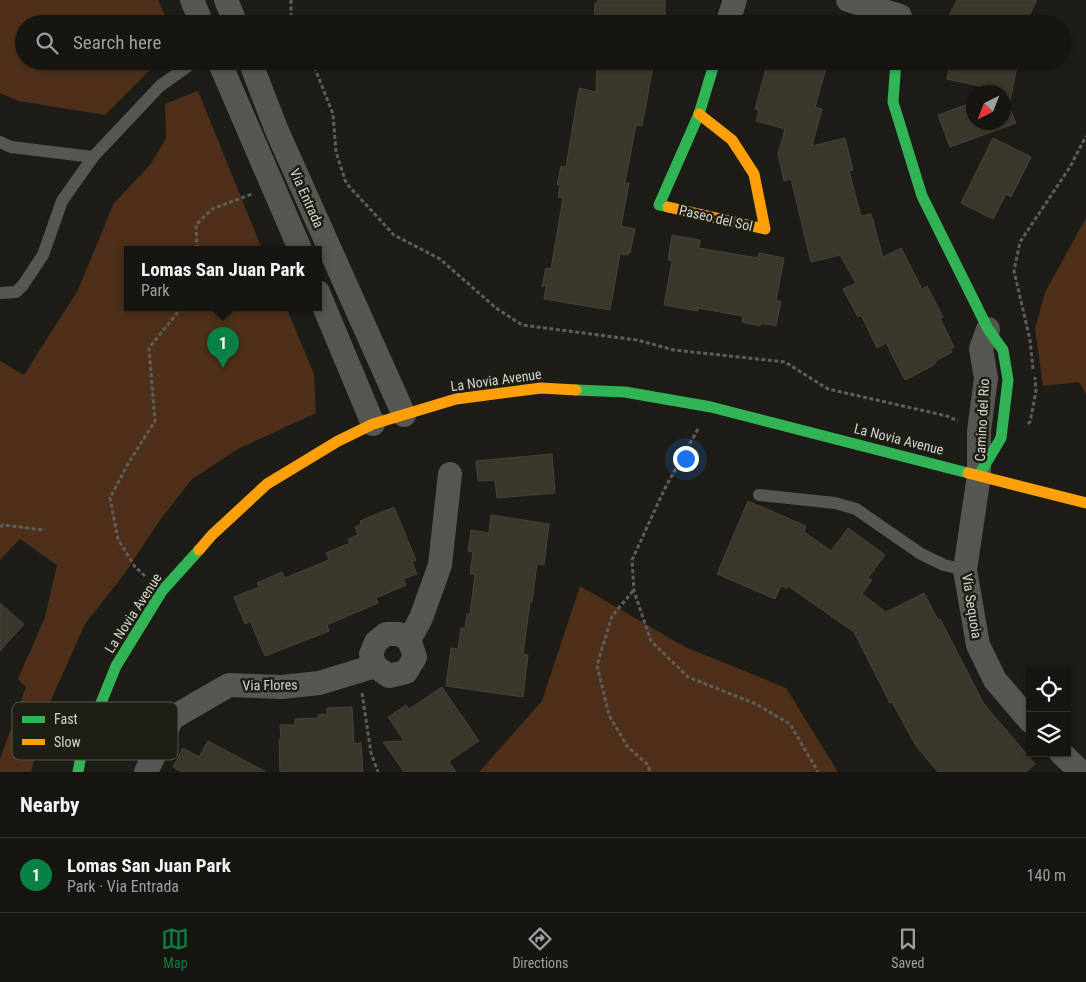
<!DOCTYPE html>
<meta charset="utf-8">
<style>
:root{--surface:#161511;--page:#1f1e1a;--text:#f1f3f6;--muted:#9e9f9f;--line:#353431;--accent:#0b8043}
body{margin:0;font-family:"Roboto Condensed",sans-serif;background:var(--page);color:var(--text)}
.controls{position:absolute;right:15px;bottom:15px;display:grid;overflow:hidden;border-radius:0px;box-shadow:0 1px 4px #0004}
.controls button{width:45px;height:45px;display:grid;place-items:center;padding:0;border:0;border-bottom:1px solid var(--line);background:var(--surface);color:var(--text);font:25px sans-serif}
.compass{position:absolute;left:966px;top:85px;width:45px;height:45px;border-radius:50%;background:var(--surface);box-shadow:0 1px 4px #0004;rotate:222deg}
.you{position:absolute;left:685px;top:458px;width:18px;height:18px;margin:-12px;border:4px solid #fff;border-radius:50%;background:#1a73e8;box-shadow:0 0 0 8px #1a73e833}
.badge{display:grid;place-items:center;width:32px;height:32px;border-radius:50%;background:var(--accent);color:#fff;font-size:16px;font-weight:700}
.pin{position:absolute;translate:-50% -41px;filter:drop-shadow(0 1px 2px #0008)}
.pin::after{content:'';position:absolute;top:26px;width:18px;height:15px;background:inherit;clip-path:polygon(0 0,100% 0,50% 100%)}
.popup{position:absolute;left:124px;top:246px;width:198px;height:65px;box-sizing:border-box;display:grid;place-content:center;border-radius:0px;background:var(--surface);filter:drop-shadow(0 1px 4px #0005);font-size:16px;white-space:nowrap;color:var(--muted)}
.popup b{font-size:19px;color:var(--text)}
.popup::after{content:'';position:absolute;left:50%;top:100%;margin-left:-10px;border:10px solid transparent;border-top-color:var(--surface)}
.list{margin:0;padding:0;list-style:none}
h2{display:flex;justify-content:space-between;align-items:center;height:65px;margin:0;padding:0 20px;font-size:21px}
h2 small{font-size:16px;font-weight:400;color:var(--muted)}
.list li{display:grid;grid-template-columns:32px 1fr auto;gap:15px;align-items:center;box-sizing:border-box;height:75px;padding:0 20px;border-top:1px solid var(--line)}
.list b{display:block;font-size:19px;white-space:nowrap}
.list p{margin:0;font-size:16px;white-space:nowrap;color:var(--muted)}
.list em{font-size:16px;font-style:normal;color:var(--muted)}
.icon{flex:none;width:28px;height:28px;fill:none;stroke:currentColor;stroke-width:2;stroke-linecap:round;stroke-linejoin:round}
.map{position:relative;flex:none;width:1086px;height:772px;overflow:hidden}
.search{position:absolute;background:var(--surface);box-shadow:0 1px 4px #0004;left:15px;right:15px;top:15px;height:55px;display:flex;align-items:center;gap:12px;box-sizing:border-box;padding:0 18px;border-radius:28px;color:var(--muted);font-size:19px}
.sheet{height:140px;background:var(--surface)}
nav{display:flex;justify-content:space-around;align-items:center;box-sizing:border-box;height:70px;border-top:1px solid var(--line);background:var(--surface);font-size:14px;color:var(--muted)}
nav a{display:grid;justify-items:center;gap:2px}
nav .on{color:var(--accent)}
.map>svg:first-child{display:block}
.green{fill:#4e301a}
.building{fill:#3b372b;stroke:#45433f}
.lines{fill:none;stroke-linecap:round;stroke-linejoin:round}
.path{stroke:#5e5d5a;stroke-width:3;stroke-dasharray:4 2.5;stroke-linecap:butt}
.lane{stroke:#565652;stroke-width:12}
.street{stroke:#565652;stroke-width:24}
.fast{stroke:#30b455;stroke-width:11}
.slow{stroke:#ff9f0a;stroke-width:11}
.labels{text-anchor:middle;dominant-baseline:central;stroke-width:5;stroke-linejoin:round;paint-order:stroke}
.street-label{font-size:14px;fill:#d5d5cf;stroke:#1f1e15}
.key{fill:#1f1e15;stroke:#56554d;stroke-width:1}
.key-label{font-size:14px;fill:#d5d5cf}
</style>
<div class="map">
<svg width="1086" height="772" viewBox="0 0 1086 772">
<rect width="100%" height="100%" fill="#1d1c17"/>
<path class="green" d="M 0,0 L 158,0 L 169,24 L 24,24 L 24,61 L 159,61 L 105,115 L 19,101 L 0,93 Z
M 198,91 L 262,249 L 128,249 L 128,307 L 286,307 L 314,374 L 316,413 L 238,449 L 192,479 L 160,520 L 125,573 L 85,624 L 52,698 L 31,772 L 0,772 L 0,759 L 26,687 L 18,679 L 45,617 L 57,565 L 20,539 L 0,560 L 0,361 L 24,375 L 78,290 L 114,203 L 150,165 L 166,139 L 165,104 Z
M 1086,218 L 1086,394 L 1079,382 L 1043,386 L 1035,329 L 1045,292 Z
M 580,586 L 685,647 L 786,688 L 838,772 L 479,772 L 542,701 Z"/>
<path class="building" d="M 598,0 L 665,0 L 665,18 L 658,18 L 658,24 L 598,24 L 594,22 L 595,3 L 597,3 Z
M 957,0 L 1037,0 L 1025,24 L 961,24 L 948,18 Z
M 597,61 L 654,61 L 642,126 L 636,125 L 625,183 L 629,183 L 621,226 L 635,229 L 630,253 L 628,253 L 628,255 L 620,254 L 610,310 L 544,299 L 546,286 L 542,286 L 546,268 L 551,269 L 563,198 L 558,197 L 560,185 L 557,185 L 561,166 L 566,167 L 579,88 L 596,92 Z
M 768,61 L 828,61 L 815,107 L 822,109 L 812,146 L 845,138 L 853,170 L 849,171 L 861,216 L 871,214 L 883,257 L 901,248 L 922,289 L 927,286 L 943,317 L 940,318 L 954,347 L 950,349 L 952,352 L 937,360 L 934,365 L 905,380 L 886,343 L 877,348 L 861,315 L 858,317 L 843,289 L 856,283 L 840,255 L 811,262 L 791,179 L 784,181 L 778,154 L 785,129 L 756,121 L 759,111 L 755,109 Z
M 950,61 L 996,61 L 1017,66 L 1009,106 L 1016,123 L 950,147 L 938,115 L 974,102 L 974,122 L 1004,122 L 1004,92 L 999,92 L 1003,91 L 947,79 Z
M 993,138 L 1031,157 L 1011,197 L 1006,194 L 993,219 L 961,203 Z
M 672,235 L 700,240 L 699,248 L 758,258 L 759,253 L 784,258 L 776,301 L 781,301 L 776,326 L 761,323 L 760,326 L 742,322 L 743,316 L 698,308 L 698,311 L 664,305 L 672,261 L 668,260 Z
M 552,454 L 555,493 L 497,498 L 495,480 L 478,481 L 476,461 Z
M 748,501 L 806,526 L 804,532 L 831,551 L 848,528 L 885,555 L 868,578 L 872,580 L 862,594 L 886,612 L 924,593 L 938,620 L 940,619 L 984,704 L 1035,764 L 1026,772 L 938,772 L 916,746 L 892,702 L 890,703 L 854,632 L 788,586 L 787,589 L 781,586 L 775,599 L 717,574 Z
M 394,507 L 416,560 L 412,562 L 417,574 L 403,579 L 406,585 L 376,598 L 378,603 L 327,625 L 329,631 L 265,656 L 250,621 L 245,624 L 234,597 L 259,587 L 257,583 L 282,572 L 285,578 L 329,560 L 326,553 L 350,543 L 348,539 L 358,535 L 355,527 L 361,524 L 360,521 Z
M 491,515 L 549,524 L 544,565 L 537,564 L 532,602 L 530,602 L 523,654 L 528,655 L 523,697 L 446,686 L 451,648 L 458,649 L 461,628 L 465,628 L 467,614 L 470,614 L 475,574 L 470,574 L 473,552 L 468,551 L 471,530 L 489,533 Z
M 0,603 L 24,624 L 0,651 Z
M 442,687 L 479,741 L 449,761 L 456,772 L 404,772 L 383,742 L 404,741 L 388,717 L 406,705 L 409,709 Z
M 352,707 L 354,744 L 361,743 L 363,772 L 280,772 L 279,739 L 281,739 L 280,725 L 295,725 L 295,719 L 318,718 L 318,715 L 327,714 L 327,708 Z
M 208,741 L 266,772 L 182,772 L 173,767 L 183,748 L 199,757 Z"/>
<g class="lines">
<path class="path" d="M 291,0 L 291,24
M 312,61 L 333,114 L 336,152 L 346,183 L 394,235 L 440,259 L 496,308 L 522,325 L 637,340 L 674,350 L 785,362 L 828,389 L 947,416 L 958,421
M 197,249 L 196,225 L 212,209 L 252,194
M 1033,369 L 1030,340 L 1014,271 L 1020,242 L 1070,167 L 1086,136
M 1028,424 L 1030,422 L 1036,391 L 1035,377
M 698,429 L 665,488 L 632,560 L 634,591 L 651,641 L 688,677 L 756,704 L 790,724 L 818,772
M 0,527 L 3,525 L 45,530
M 145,576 L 135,567 L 118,539 L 110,498 L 129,462 L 155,421 L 149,348 L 182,307
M 633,591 L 612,616 L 597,665 L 609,715 L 627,746 L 648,765 L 650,772
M 362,693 L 371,753 L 378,772"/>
<path class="lane" d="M 0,142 L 11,147 L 93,157
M 0,293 L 16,292 L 23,285 L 43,255 L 62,201 L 93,157 L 160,86 L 188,66 L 198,61
M 759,495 L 835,503 L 856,509 L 921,554 L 944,565 L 965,570"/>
<path class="street" d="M 192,0 L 202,24
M 226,0 L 236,24
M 848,0 L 900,16
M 727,24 L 735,0
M 219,61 L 300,249
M 250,61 L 277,131 L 404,415
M 318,292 L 373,424
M 988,329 L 981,349 L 986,378 L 979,431 L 979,475 L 965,570 L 978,645 L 995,680 L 1030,721
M 409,640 L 399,634 L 386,634 L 376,642 L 371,654 L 375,666 L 389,676 L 406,672 L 415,657 L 409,640 L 421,618 L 440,565 L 450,474
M 1061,753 L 1081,772
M 146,772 L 172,718 L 229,685 L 282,687 L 319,683 L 375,666"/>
<path class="fast" d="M 896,61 L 893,102 L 922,196 L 988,329 L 1003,350 L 1008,380 L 1001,438 L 979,475
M 668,207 L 659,205 L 699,114 L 715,61
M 576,390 L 625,392 L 711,407 L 968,473
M 78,772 L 82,750 L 116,666 L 162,591 L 199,550"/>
<path class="slow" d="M 668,207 L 765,229 L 754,174 L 732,140 L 699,114
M 968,473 L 1086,503
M 199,550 L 212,535 L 267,484 L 338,441 L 373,424 L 456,399 L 541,388 L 576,390"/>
</g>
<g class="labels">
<g class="street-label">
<text transform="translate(307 198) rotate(66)">Via Entrada</text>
<text transform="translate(716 218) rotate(13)">Paseo del Sol</text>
<text transform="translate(496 380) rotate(-8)">La Novia Avenue</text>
<text transform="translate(982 420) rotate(-87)">Camino del Rio</text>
<text transform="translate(899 439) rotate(14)">La Novia Avenue</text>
<text transform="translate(972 606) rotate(81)">Via Sequoia</text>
<text transform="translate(133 613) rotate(-57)">La Novia Avenue</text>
<text transform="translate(270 685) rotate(-1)">Via Flores</text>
</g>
</g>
<rect x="12" y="702" width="166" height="58" rx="8" class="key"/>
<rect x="22" y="716" width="23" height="7" fill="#30b455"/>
<rect x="22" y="739" width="23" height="6" fill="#ff9f0a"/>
<g class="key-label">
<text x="54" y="724">Fast</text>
<text x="54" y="747">Slow</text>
</g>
</svg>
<div class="controls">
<button><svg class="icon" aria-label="locate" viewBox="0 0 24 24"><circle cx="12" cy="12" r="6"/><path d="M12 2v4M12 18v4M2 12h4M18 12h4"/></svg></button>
<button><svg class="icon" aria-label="layers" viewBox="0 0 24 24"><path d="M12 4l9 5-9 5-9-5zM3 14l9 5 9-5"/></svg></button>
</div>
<svg class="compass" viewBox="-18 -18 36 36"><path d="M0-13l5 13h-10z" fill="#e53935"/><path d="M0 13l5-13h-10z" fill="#9e9f9f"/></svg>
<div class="you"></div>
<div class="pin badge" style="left:223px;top:368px">1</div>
<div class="popup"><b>Lomas San Juan Park</b>Park</div>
<div class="search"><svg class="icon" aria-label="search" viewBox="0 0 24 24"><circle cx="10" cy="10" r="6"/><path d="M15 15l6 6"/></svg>Search here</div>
</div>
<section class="sheet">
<h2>Nearby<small></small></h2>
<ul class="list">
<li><span class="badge">1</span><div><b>Lomas San Juan Park</b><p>Park · Via Entrada</p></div><em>140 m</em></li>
</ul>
</section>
<nav>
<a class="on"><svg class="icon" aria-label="map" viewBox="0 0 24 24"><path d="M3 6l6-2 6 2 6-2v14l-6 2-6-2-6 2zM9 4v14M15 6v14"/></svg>Map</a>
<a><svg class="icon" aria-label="directions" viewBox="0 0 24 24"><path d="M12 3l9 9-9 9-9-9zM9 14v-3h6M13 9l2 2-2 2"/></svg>Directions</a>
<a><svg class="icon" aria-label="saved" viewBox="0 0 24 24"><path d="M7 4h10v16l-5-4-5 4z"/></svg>Saved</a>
</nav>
